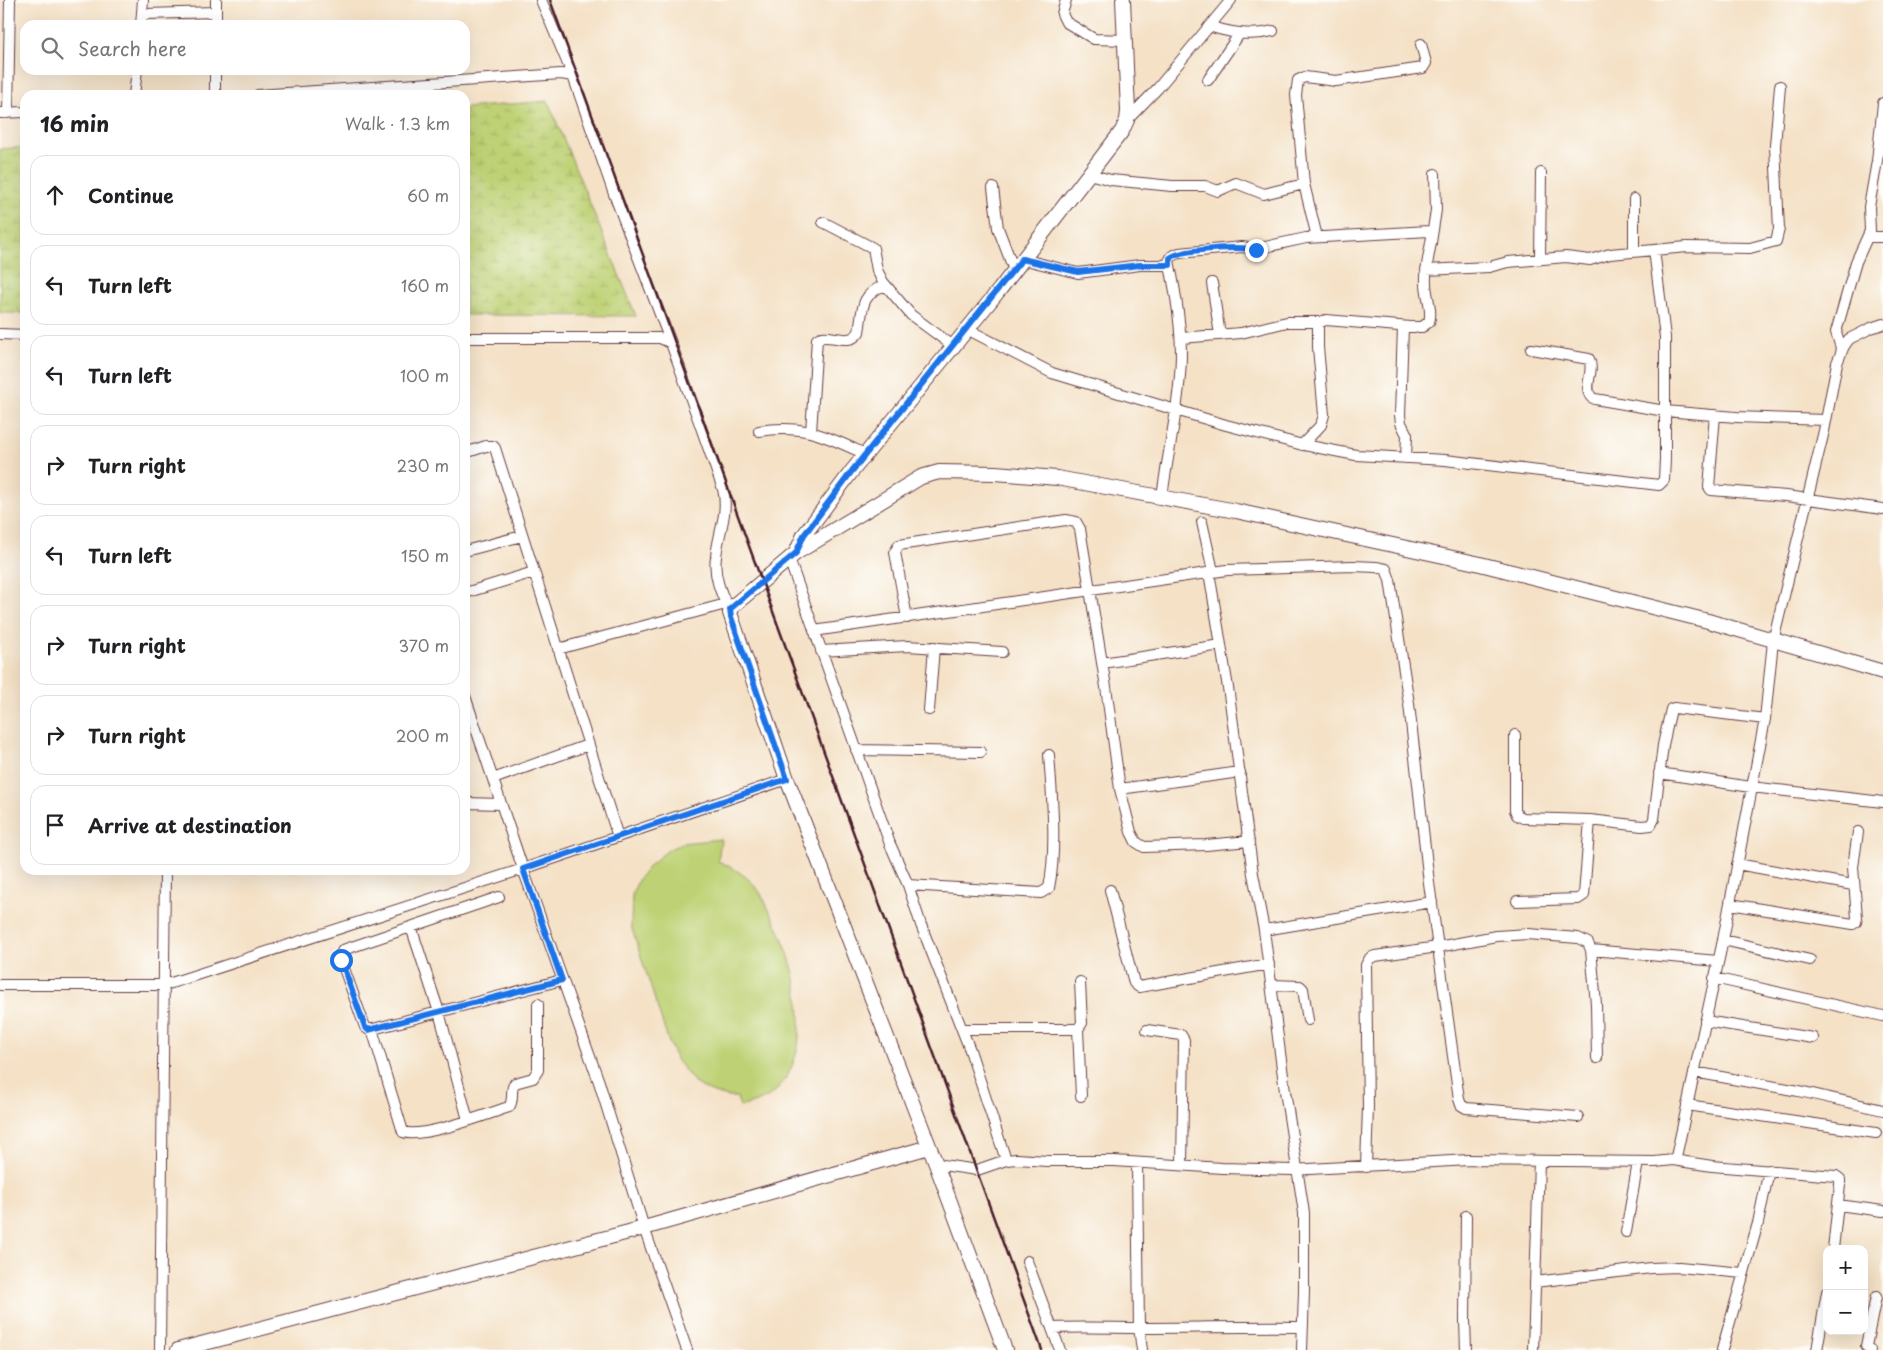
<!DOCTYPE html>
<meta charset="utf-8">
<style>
:root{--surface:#fff;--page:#f6f6f6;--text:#202124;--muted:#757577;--line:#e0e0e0}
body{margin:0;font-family:"Playpen Sans",sans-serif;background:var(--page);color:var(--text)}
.controls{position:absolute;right:15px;bottom:15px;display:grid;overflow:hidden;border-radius:10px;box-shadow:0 5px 20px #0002}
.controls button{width:45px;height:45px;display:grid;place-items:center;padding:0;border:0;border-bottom:1px solid var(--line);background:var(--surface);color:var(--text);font:25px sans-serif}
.stop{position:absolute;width:15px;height:15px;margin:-11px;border:4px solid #1a73e8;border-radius:50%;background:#fff}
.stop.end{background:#1a73e8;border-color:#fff;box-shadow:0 1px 5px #0008}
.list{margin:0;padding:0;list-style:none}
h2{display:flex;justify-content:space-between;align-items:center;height:65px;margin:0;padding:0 20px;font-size:21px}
h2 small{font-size:16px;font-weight:400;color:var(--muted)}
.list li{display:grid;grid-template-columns:32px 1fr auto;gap:15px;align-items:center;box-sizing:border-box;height:80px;margin:0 10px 10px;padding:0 10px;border:1px solid var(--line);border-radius:15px}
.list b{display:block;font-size:19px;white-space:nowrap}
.list em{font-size:16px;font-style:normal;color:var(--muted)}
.icon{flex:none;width:28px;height:28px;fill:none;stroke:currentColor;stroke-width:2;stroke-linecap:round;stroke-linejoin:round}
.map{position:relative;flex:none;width:1883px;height:1350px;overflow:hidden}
.search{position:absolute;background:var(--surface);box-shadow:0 5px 20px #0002;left:20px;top:20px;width:450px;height:55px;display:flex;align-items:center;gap:12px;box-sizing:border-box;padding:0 18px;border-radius:15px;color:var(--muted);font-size:19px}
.panel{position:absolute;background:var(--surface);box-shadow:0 5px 20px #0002;left:20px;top:90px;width:450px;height:785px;border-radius:15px}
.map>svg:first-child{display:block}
.wetland{fill:url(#wetland-marsh);stroke:#847850}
.garden{fill:#bed275;stroke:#847850}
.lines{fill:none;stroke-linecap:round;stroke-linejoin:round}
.street-casing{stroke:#643c42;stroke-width:12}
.secondary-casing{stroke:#643c42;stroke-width:16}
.street{stroke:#fff;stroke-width:10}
.secondary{stroke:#fff;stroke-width:14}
.rail{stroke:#4a1f2b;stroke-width:2.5}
.route{stroke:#1a73e8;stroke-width:6}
</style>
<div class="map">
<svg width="1883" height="1350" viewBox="0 0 1883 1350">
<defs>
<pattern id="wetland-marsh" width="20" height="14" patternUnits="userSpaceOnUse" patternTransform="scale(1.25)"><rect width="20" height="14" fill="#bed275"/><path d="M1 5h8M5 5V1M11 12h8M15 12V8" fill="none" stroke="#a5b465"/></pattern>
</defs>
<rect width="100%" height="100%" fill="#fdfcf7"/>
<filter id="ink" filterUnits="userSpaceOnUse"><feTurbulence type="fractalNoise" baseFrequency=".02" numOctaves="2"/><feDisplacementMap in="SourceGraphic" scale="10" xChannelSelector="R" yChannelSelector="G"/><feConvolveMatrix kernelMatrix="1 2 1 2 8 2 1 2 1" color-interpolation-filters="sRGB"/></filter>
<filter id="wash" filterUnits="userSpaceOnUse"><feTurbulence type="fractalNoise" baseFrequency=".0096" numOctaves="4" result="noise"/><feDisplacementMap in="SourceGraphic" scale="20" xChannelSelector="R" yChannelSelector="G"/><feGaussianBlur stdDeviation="1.12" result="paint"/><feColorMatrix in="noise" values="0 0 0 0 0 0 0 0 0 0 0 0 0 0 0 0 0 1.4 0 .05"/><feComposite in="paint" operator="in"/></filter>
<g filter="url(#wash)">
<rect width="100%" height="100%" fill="#f4e1c6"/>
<path class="wetland" d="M 548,101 L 636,316 L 465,315 L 465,108 Z
M 25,147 L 25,313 L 0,313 L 0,149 Z"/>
<path class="garden" d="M 721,839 L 718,861 C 733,868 745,874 756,887 C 763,895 767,907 772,916 C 797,963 819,1050 774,1092 C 764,1101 752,1103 740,1107 L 737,1097 L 728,1097 L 711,1092 L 696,1084 L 677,1061 L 668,1040 L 631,926 L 632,895 L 639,878 L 651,864 L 668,850 L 682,843 Z"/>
</g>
<g filter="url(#ink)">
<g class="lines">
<defs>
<path id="street" d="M 541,0 L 573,76 L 614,194 L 671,343 L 723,489 C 729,513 718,533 716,557 C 713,577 722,595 730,613
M 1066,0 L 1062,14 L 1066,22 L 1094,39 L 1125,40
M 142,13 L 146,14 L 216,12
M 141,25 L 143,0
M 216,25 L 216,0
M 1209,26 C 1230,33 1251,37 1273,31
M 1208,80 L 1240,33
M 134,95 L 137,70
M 215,95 L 215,70
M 258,95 L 561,74 L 573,76
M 0,113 L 25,112
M 8,113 L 10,0
M 1127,120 L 1158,88 L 1231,0
M 1089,174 L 1111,180 L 1172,186 L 1205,186 L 1218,191 L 1236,183 L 1264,194 L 1304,184
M 993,188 L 998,228 L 1014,270
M 1634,199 L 1634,252
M 823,222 L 873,248 L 877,270 L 883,282 L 911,315 L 953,346
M 1432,236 L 1436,210 L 1435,174
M 1317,237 L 1304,184 L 1296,95 L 1298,80 L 1305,77 L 1336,81 L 1423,68 L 1426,63 L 1421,44
M 1869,237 L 1883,237
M 1022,259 L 1078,273 L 1140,265 L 1170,265
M 1540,259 L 1541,173
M 1426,270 L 1489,267 L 1508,262 L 1566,257 L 1590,260 L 1610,254 L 1687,247 L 1750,248 L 1776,241 L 1779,229 L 1775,146 L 1780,86
M 1212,283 L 1220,335
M 1403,327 L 1400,415 L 1401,423 L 1407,435 L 1406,458
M 967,329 L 1052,373 L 1226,425 L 1299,444 L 1356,455 L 1445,460 L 1659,485 L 1664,480 L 1665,459 L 1665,337 L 1654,250
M 0,334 L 25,335
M 465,338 L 660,338 L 671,343
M 1181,338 L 1241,333 L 1287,322 L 1320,322
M 1531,349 L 1589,359 C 1595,371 1583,386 1591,397 L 1595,399 L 1665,411 L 1736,417 L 1826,420
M 1842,351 L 1836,332 L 1856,262 L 1870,231 L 1869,207 L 1877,161 L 1883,103
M 1715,415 L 1709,487 L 1711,490 L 1786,496 L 1883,509
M 759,431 C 804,424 826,436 865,454
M 811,432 L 817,339 C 828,331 849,348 859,332 C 863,308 860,295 885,285
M 465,453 L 486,446 L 493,446 L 495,448 L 618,837
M 1162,497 C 1168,451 1180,402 1181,356 C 1181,324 1176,293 1169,261 L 1172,256 L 1179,253 L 1242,247 L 1256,249 L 1306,238 L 1429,231 L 1432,236 C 1430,252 1425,267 1426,283 C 1426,296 1433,310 1429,322 L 1422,327 L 1411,327 L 1326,320 L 1320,322 L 1318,324 L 1318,347 L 1324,415 L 1321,425 L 1302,445
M 1202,522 L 1213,571
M 465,551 L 522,536
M 789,559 L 890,844 L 908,885 L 921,925 L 970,1050 L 1006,1160
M 1209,572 L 1229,694 L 1253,874 L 1264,930 L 1285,1091 L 1304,1213 L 1304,1292 L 1302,1350
M 465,593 L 534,572
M 907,618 L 895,552 L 899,545 L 1066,520 L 1076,522 L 1080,529 L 1106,687 L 1120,789 L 1131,832 L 1136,842 L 1144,847 L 1206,845 L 1249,841
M 814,631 L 1227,570 L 1353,566 L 1376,567 L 1386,569 L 1390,580 L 1409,704 L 1429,883 L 1459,1099 L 1461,1105 L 1466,1108 L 1578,1117
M 558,649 L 726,604
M 821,651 L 907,646 L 1002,652
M 1102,663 L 1221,645
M 465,696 L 523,869 L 787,779
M 929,710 L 934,647
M 1515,735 L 1515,810 L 1517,815 L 1523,818 L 1590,820 L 1642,826 L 1651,825 L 1654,819 L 1663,745 L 1671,709 L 1674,708 L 1765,719
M 856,750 L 981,752
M 1659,773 L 1751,787 L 1883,802
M 493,779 L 588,745
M 1120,789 L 1240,772
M 465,803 L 501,804
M 1737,864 L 1853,885
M 908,885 L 1041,893 L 1049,888 C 1057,849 1052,795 1049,755
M 1110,890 L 1134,983 L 1139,987 L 1269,964
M 499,897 L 343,950 L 341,954 L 341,960 L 365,1027 L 369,1030 L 562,980
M 1517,901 L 1578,899 L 1584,895 L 1590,820
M 1730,904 L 1853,924 L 1856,922 L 1857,918 L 1853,867 L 1858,832
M 411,927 L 439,1012 L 468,1120
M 1264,930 L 1432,902
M 1723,940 L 1810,960
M 1591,950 L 1718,961
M 1714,978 L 1883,1016
M 0,985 L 165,985 L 523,869 L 599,1082 L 644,1228 L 687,1350
M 1272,985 L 1300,986 L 1303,989 L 1308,1020
M 1705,1021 L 1813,1038
M 372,1029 L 403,1132 C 423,1139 487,1114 509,1107 C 515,1099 509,1090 515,1083 L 533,1078 L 538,1070 L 538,1004
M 962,1029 L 1078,1029 L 1082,1023 L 1080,982
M 1078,1029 L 1081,1096
M 1147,1030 L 1181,1035 L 1184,1040 L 1182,1165
M 1694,1072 L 1804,1092 L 1883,1110
M 1687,1105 L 1876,1133
M 1673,1160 L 1712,1166 L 1836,1176 L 1840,1179 L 1840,1185 L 1833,1249
M 1137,1163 L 1139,1328 L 1142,1350
M 936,1164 L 977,1170 L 1006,1160 L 1017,1159 L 1047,1161 L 1114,1161 L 1222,1168 L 1292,1170 L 1469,1160 L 1655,1162 L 1673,1160 L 1676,1157 L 1723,940 L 1765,719 L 1773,641 L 1824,431 L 1837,363 L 1844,346 L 1849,339 L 1871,328 L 1883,324
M 1366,1167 L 1368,1107 L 1366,965 L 1370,958 L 1375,956 L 1438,947 L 1496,936 L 1528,934 L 1578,938 L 1588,943 L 1591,950 L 1596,1004 L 1597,1058
M 1838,1205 L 1883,1211
M 1466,1216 L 1465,1321 L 1466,1350
M 1626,1232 L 1638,1162
M 1027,1261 L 1060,1350
M 1535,1282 L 1651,1268 L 1679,1267 L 1743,1273
M 1053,1328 C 1084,1327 1114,1328 1145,1328 C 1198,1328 1250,1326 1303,1327
M 160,1350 L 165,870
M 1533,1350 L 1539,1161
M 1722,1350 L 1758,1223 L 1769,1170
M 1817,1350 L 1827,1292
M 1870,1350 L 1866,1346 L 1876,1297"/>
<path id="secondary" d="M 796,553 L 804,535 L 852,471 L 1000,289 L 1122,131 L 1127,120 L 1128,111 L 1123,0
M 178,1350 L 644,1228 L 929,1147
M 1005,1350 L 936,1164 L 787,779 L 730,613 L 733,606 L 796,553 L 921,477 L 939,472 L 995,473 L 1057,478 L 1236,511 L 1476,563 L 1708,621 L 1883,672"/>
</defs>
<use href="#street" class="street-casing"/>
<use href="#secondary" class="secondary-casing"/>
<use href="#street" class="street"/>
<use href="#secondary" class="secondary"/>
<path class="rail" d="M 550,0 L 1042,1350"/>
</g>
</g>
<g class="lines" filter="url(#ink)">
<path class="route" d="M 341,960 L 365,1027 L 368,1030 L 562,980 L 523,869 L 787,779 L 731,617 L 730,609 L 796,553 L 804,535 L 852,471 L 1022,259 L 1078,272 L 1140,265 L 1170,265 L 1170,258 C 1180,249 1242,246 1256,250"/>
</g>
</svg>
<div class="controls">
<button>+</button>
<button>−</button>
</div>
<div class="stop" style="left:341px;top:960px"></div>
<div class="stop end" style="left:1256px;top:250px"></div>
<div class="search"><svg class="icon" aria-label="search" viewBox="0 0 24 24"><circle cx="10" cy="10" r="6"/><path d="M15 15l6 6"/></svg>Search here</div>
<section class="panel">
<h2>16 min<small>Walk · 1.3 km</small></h2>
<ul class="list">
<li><svg class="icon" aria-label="ahead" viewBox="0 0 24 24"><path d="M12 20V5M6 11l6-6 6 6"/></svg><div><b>Continue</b></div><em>60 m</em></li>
<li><svg class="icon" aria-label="left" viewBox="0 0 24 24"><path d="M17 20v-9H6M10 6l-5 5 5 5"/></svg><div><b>Turn left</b></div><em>160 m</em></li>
<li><svg class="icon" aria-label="left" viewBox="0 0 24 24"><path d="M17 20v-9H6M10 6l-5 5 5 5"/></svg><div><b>Turn left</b></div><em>100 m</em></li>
<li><svg class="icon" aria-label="right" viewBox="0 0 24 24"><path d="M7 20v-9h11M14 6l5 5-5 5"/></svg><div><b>Turn right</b></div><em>230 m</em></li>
<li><svg class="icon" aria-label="left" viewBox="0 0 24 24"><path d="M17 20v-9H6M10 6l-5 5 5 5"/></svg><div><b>Turn left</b></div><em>150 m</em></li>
<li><svg class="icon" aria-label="right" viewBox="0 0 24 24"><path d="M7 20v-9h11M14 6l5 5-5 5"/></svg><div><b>Turn right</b></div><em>370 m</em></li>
<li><svg class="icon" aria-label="right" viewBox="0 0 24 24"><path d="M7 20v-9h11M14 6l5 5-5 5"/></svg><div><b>Turn right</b></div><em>200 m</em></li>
<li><svg class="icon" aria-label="arrive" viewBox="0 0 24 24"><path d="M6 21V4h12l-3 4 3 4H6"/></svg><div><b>Arrive at destination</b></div></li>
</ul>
</section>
</div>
